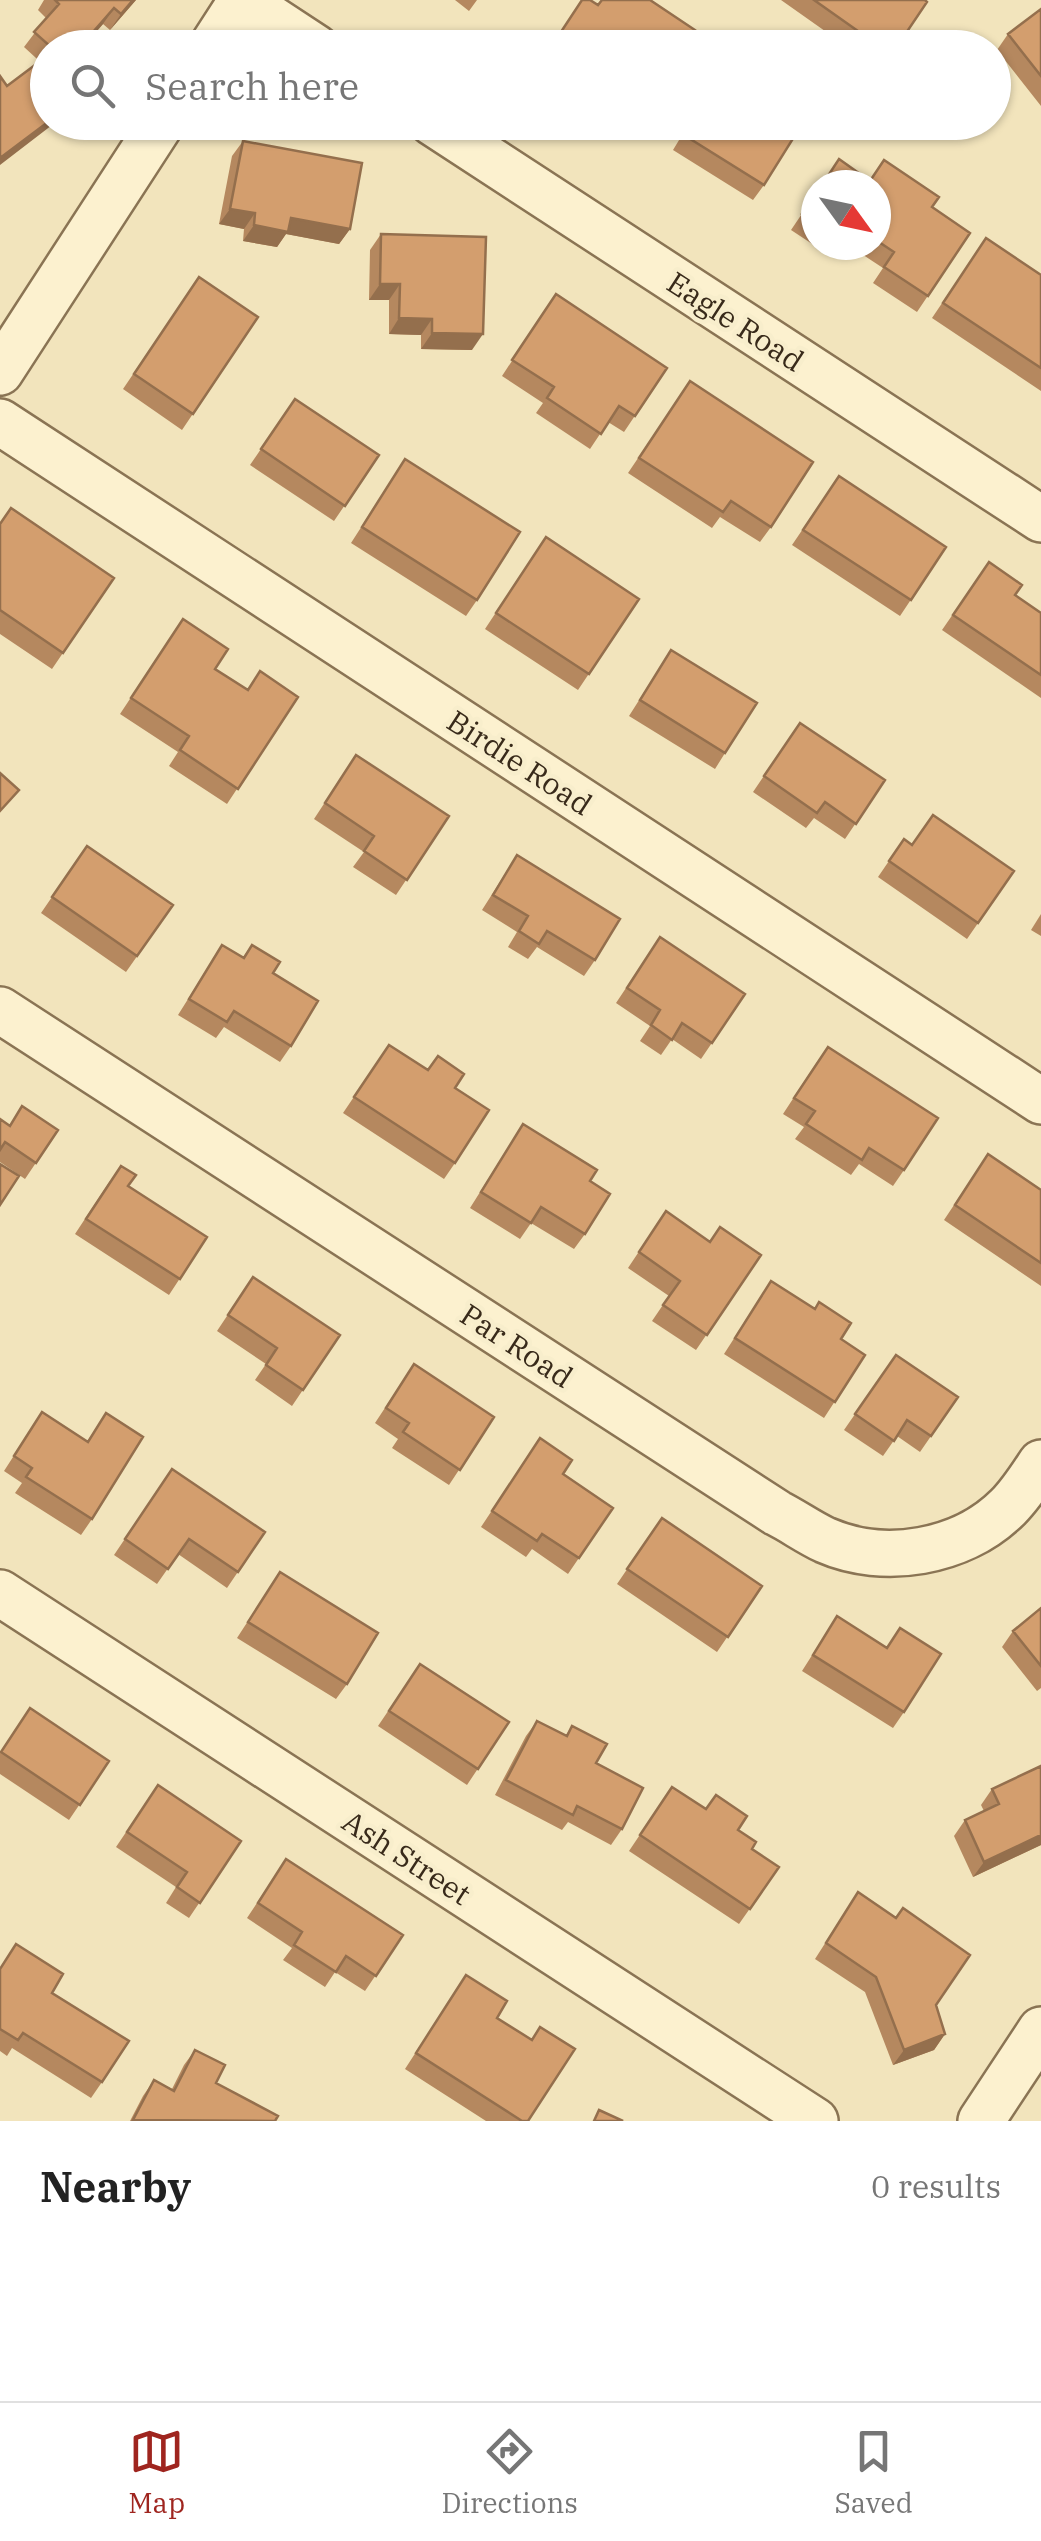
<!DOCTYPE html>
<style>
:root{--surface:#fff;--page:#f6f6f6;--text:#222;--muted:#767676;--line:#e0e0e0;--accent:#9f251f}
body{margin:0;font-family:"IBM Plex Serif",serif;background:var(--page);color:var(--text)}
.compass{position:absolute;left:801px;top:170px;width:90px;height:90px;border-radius:50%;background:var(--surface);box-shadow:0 2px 8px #0004;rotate:123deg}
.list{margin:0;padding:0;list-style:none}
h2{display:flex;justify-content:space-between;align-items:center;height:130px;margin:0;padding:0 40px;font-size:42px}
h2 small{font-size:32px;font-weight:400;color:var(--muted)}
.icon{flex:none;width:55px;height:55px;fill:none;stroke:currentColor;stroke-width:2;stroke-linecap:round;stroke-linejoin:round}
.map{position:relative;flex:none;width:1041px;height:2121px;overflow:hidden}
.search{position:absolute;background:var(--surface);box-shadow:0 2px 8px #0004;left:30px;right:30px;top:30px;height:110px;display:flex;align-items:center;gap:25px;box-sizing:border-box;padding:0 35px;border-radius:55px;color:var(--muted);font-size:38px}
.sheet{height:280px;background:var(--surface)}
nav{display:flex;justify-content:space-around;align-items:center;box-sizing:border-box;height:140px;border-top:2px solid var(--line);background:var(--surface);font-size:28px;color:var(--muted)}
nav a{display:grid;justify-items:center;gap:5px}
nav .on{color:var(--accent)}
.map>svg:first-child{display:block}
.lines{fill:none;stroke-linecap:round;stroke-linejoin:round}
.street-casing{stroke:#8a7454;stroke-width:50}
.street{stroke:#fcf1cf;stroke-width:45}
.wall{fill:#b5885f}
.shaded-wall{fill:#946f4d}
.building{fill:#d39e6e;stroke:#946f4d;stroke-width:2.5}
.labels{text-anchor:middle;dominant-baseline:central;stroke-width:9;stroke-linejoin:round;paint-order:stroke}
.street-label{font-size:30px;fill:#382a1a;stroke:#f8eecc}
</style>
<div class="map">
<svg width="1041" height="2121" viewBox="0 0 1041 2121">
<rect width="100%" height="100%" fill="#f2e4bc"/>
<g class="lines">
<defs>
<path id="street" d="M 243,0 L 316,48
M 211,48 L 242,0
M 432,122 L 1041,519
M 0,372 L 162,122
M 0,422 L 1041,1101
M 0,1010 L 777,1513 C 793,1521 808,1532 825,1540 C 884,1566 962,1553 1008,1507 C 1021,1494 1031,1478 1041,1463
M 0,1593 L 815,2121
M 981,2121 L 1041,2030"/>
</defs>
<use href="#street" class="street-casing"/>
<use href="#street" class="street"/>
</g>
<path class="wall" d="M 44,0 L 136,0 L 110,30 L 103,24 L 82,48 L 48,48 L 48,69 L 24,47 L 46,18 L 38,10 Z
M 455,0 L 477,0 L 469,11 Z
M 781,0 L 925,0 L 896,48 L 849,48 Z
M 1041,9 L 1041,106 L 997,50 L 1008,34 Z
M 690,122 L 788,122 L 764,185 L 753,200 L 673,150 Z
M 243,141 L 350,229 L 339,244 L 286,234 L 277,247 L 243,241 L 244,229 L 219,224 L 232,156 Z
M 870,180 L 932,207 L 970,233 L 917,312 L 873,283 L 883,268 L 848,245 L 876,245 L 876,185 Z
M 816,193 L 816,245 L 841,245 L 832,257 L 791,230 Z
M 381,234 L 472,350 L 421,349 L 421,335 L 389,334 L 389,300 L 369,300 L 370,250 Z
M 986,238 L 1041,275 L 1041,391 L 932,318 Z
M 199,277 L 258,317 L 182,430 L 123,389 Z
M 556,294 L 667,368 L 624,432 L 608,422 L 590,449 L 536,413 L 543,403 L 502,376 Z
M 690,381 L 771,527 L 760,542 L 720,517 L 712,528 L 628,473 Z
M 295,399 L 379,455 L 334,521 L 250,465 Z
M 405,459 L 477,600 L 466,616 L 351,543 Z
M 839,476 L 946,547 L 900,616 L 792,545 Z
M 0,523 L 114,578 L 52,669 L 0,634 Z
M 546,537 L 639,599 L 578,690 L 485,629 Z
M 989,562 L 1015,595 L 1041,613 L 1041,698 L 942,630 Z
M 183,619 L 215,669 L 248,690 L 298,697 L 227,804 L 169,766 L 178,752 L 120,714 Z
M 671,650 L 725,753 L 715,769 L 629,716 Z
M 800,723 L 885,780 L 845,839 L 814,818 L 806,828 L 753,792 Z
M 356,755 L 449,816 L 396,895 L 353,867 L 364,852 L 314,819 Z
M 904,839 L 912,845 L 1014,871 L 967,939 L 878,877 Z
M 87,846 L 173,905 L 126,972 L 41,913 Z
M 517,855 L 595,960 L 584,976 L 537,947 L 528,959 L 508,947 L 517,932 L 482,910 Z
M 1041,914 L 1041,936 L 1031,930 Z
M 660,937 L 745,994 L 701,1059 L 672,1039 L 661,1055 L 640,1041 L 650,1026 L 616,1003 Z
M 222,945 L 243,957 L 252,945 L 273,973 L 291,1046 L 280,1062 L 224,1027 L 216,1038 L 178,1015 Z
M 389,1045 L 455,1088 L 455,1163 L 444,1179 L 343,1113 Z
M 817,1062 L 904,1170 L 893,1186 L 859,1164 L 851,1175 L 795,1139 L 804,1127 L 783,1114 Z
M 0,1119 L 9,1125 L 58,1130 L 25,1179 L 0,1162 Z
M 523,1124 L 590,1181 L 585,1234 L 574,1249 L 531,1223 L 520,1239 L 470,1208 Z
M 988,1154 L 1041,1190 L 1041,1286 L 944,1220 Z
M 110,1181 L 128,1186 L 207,1237 L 169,1295 L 75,1234 Z
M 666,1211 L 710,1242 L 761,1255 L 696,1350 L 652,1321 L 669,1296 L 628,1268 Z
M 253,1277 L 340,1335 L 292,1406 L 255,1380 L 266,1364 L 217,1331 Z
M 771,1281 L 815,1309 L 841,1339 L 865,1355 L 824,1418 L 724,1354 Z
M 896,1355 L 958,1397 L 920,1452 L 897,1436 L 883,1456 L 844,1430 Z
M 414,1364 L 494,1417 L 449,1485 L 392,1448 L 398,1439 L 375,1423 Z
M 42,1412 L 87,1442 L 106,1413 L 92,1519 L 81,1535 L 15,1493 L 22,1483 L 4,1471 Z
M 540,1438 L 563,1474 L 613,1508 L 568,1574 L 532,1549 L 526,1557 L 481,1527 Z
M 172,1469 L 265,1532 L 227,1588 L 178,1554 L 157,1584 L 114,1555 Z
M 662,1518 L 762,1586 L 717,1652 L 617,1584 Z
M 280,1572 L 347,1684 L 336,1699 L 237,1638 Z
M 1041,1608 L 1041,1688 L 1037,1691 L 1002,1647 L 1013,1631 Z
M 837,1616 L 904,1712 L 893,1728 L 802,1671 Z
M 420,1664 L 509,1722 L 467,1785 L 378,1726 Z
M 30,1708 L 109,1761 L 69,1820 L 0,1774 L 0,1753 Z
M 537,1721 L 566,1735 L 572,1726 L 596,1763 L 622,1829 L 611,1845 L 568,1822 L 562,1830 L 495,1795 L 526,1736 Z
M 1041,1766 L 1041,1845 L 973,1877 L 954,1836 L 965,1820 L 984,1811 L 981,1805 L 992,1789 Z
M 158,1785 L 241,1841 L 189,1918 L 166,1903 L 176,1887 L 116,1847 Z
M 672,1787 L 738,1830 L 752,1849 L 779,1867 L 739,1924 L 629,1851 Z
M 286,1859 L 403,1935 L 365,1991 L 335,1972 L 325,1987 L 283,1960 L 292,1948 L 247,1918 Z
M 858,1892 L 936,2005 L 945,2034 L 934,2050 L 893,2065 L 865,1992 L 815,1959 Z
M 16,1944 L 52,1993 L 102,2082 L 91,2098 L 12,2048 L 7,2056 L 0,2051 L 0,1968 Z
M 466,1975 L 497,2018 L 528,2121 L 486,2121 L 405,2069 Z
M 195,2050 L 216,2083 L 275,2121 L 130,2121 L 143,2096 L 154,2080 L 172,2089 L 184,2065 Z"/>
<path class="shaded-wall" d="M 133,0 L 136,0 L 110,30 L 121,14 Z
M 114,8 L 103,24 L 82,48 L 79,48 Z
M 48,122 L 56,122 L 0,165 L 0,158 Z
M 230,209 L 255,213 L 244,229 L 219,224 Z
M 291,218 L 350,229 L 339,244 L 286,234 L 277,247 L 243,241 L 254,225 Z
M 380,284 L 400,284 L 389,300 L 369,300 Z
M 399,318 L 432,319 L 421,335 L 389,334 Z
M 432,333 L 483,334 L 472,350 L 421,349 Z
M 1041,1835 L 1041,1845 L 973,1877 L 984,1862 Z
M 945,2034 L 934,2050 L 893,2065 L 904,2050 Z"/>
<path class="building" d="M 55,0 L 133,0 L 121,14 L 114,8 L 79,48 L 52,48 L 34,32 L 59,4 Z
M 582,0 L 590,0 L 598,5 L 602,0 L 650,0 L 695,30 L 684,48 L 558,48 L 553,44 Z
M 814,0 L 925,0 L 927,2 L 896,48 L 882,48 Z
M 1041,9 L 1041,76 L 1008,34 Z
M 35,65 L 48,81 L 48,122 L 0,158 L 0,76 L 7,86 Z
M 691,122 L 788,122 L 799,129 L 764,185 L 684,135 Z
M 243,141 L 362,163 L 350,229 L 291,218 L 288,232 L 254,225 L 255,213 L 230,209 Z
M 839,159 L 870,181 L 884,160 L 939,197 L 932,207 L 970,233 L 928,296 L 884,267 L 894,252 L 876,240 L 876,185 L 822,185 Z
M 816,194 L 816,223 L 802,214 Z
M 381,234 L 486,237 L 483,334 L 432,333 L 432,319 L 399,318 L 400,284 L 380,284 Z
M 986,238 L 1041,275 L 1041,368 L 943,303 Z
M 199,277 L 258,317 L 193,414 L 134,374 Z
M 556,294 L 667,368 L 635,416 L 619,406 L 601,434 L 547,398 L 554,387 L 512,360 Z
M 690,381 L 813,462 L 771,527 L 731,501 L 723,512 L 639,458 Z
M 295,399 L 379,455 L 345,506 L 261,449 Z
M 405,459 L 520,532 L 477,600 L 362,527 Z
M 839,476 L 946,547 L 911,600 L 803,530 Z
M 11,508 L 114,578 L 63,653 L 0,610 L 0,524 Z
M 546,537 L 639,599 L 589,674 L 496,613 Z
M 989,562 L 1022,585 L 1015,595 L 1041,613 L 1041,675 L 953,615 Z
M 183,619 L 228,649 L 215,669 L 248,690 L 260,671 L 298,697 L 238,789 L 180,750 L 189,736 L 131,698 Z
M 671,650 L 757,703 L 725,753 L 640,700 Z
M 800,723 L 885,780 L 856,824 L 825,802 L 817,813 L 764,776 Z
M 356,755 L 449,816 L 407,880 L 364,851 L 374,836 L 325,803 Z
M 0,773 L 19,790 L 0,811 Z
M 933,815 L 1014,871 L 978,923 L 889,861 L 904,839 L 912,845 Z
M 87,846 L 173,905 L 137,956 L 52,897 Z
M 517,855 L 620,919 L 595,960 L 547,931 L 539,944 L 519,931 L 528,916 L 493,895 Z
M 660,937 L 745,994 L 712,1043 L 682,1023 L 672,1040 L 651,1025 L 660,1010 L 627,988 Z
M 222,945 L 244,958 L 252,945 L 280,962 L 273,973 L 318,1001 L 291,1046 L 234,1011 L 227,1022 L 189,999 Z
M 389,1045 L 428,1070 L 438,1056 L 464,1074 L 455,1088 L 489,1110 L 455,1163 L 354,1097 Z
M 828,1047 L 938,1118 L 904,1170 L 869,1148 L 862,1160 L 806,1124 L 815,1111 L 794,1098 Z
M 22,1106 L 58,1130 L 36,1163 L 5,1142 L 0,1150 L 0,1119 L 10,1126 Z
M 523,1124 L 597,1170 L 590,1181 L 610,1194 L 585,1234 L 541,1207 L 531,1223 L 481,1192 Z
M 988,1154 L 1041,1190 L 1041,1263 L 955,1205 Z
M 0,1164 L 19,1176 L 0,1205 Z
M 121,1166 L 136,1175 L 128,1186 L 207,1237 L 180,1279 L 86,1219 Z
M 666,1211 L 710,1242 L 720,1227 L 761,1255 L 707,1335 L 663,1305 L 680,1281 L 639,1252 Z
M 253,1277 L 340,1335 L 303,1390 L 266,1365 L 277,1348 L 228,1315 Z
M 771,1281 L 815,1309 L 819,1302 L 851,1323 L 841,1339 L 865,1355 L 835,1402 L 735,1338 Z
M 896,1355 L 958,1397 L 931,1436 L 907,1420 L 894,1441 L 855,1414 Z
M 414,1364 L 494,1417 L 460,1470 L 403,1432 L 409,1423 L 386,1408 Z
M 42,1412 L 88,1442 L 106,1413 L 143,1437 L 92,1519 L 26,1477 L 32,1468 L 14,1456 Z
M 540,1438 L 572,1460 L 563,1474 L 613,1508 L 579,1558 L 542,1534 L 537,1541 L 492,1511 Z
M 172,1469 L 265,1532 L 238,1572 L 189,1539 L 168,1569 L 125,1539 Z
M 662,1518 L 762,1586 L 728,1637 L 627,1569 Z
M 280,1572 L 378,1633 L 347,1684 L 248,1622 Z
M 1041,1608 L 1041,1666 L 1013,1631 Z
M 837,1616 L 887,1648 L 900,1628 L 941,1654 L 904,1712 L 813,1655 Z
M 420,1664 L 509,1722 L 478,1769 L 389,1711 Z
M 30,1708 L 109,1761 L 80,1805 L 1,1752 Z
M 537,1721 L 567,1736 L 572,1726 L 607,1744 L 596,1763 L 643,1788 L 622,1829 L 577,1806 L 573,1815 L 506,1780 Z
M 1041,1766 L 1041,1835 L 984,1862 L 965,1820 L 999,1804 L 992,1789 Z
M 158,1785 L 241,1841 L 200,1903 L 177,1887 L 187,1872 L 127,1832 Z
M 672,1787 L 706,1809 L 716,1795 L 747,1816 L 738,1830 L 756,1842 L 752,1849 L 779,1867 L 750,1909 L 640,1835 Z
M 286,1859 L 403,1935 L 376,1976 L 346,1956 L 336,1972 L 294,1945 L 302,1932 L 258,1903 Z
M 858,1892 L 896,1918 L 903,1908 L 970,1955 L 936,2005 L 945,2034 L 904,2050 L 876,1977 L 826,1943 Z
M 16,1944 L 63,1974 L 52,1993 L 129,2041 L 102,2082 L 23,2033 L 18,2040 L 0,2029 L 0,1969 Z
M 466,1975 L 507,2001 L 497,2018 L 532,2040 L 540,2027 L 575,2049 L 528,2121 L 522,2121 L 416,2053 Z
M 195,2050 L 225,2065 L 216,2083 L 278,2116 L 275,2121 L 133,2120 L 154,2080 L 174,2091 Z
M 599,2110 L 623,2121 L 594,2121 Z"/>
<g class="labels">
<g class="street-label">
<text transform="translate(736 321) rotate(33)">Eagle Road</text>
<text transform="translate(520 762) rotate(33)">Birdie Road</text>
<text transform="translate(517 1345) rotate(33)">Par Road</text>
<text transform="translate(407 1857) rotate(33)">Ash Street</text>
</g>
</g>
</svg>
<svg class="compass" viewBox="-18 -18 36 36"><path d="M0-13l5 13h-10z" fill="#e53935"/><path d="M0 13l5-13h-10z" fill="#767676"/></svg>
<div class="search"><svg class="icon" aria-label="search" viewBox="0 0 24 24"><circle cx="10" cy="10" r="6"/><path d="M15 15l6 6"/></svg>Search here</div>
</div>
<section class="sheet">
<h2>Nearby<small>0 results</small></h2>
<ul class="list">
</ul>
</section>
<nav>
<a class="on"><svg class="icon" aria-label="map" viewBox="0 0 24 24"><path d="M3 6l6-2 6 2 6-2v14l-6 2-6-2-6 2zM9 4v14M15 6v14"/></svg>Map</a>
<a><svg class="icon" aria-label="directions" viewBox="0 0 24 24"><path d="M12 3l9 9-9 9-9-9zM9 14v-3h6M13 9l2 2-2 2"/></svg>Directions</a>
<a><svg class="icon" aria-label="saved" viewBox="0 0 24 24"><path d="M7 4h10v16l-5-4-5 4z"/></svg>Saved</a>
</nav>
